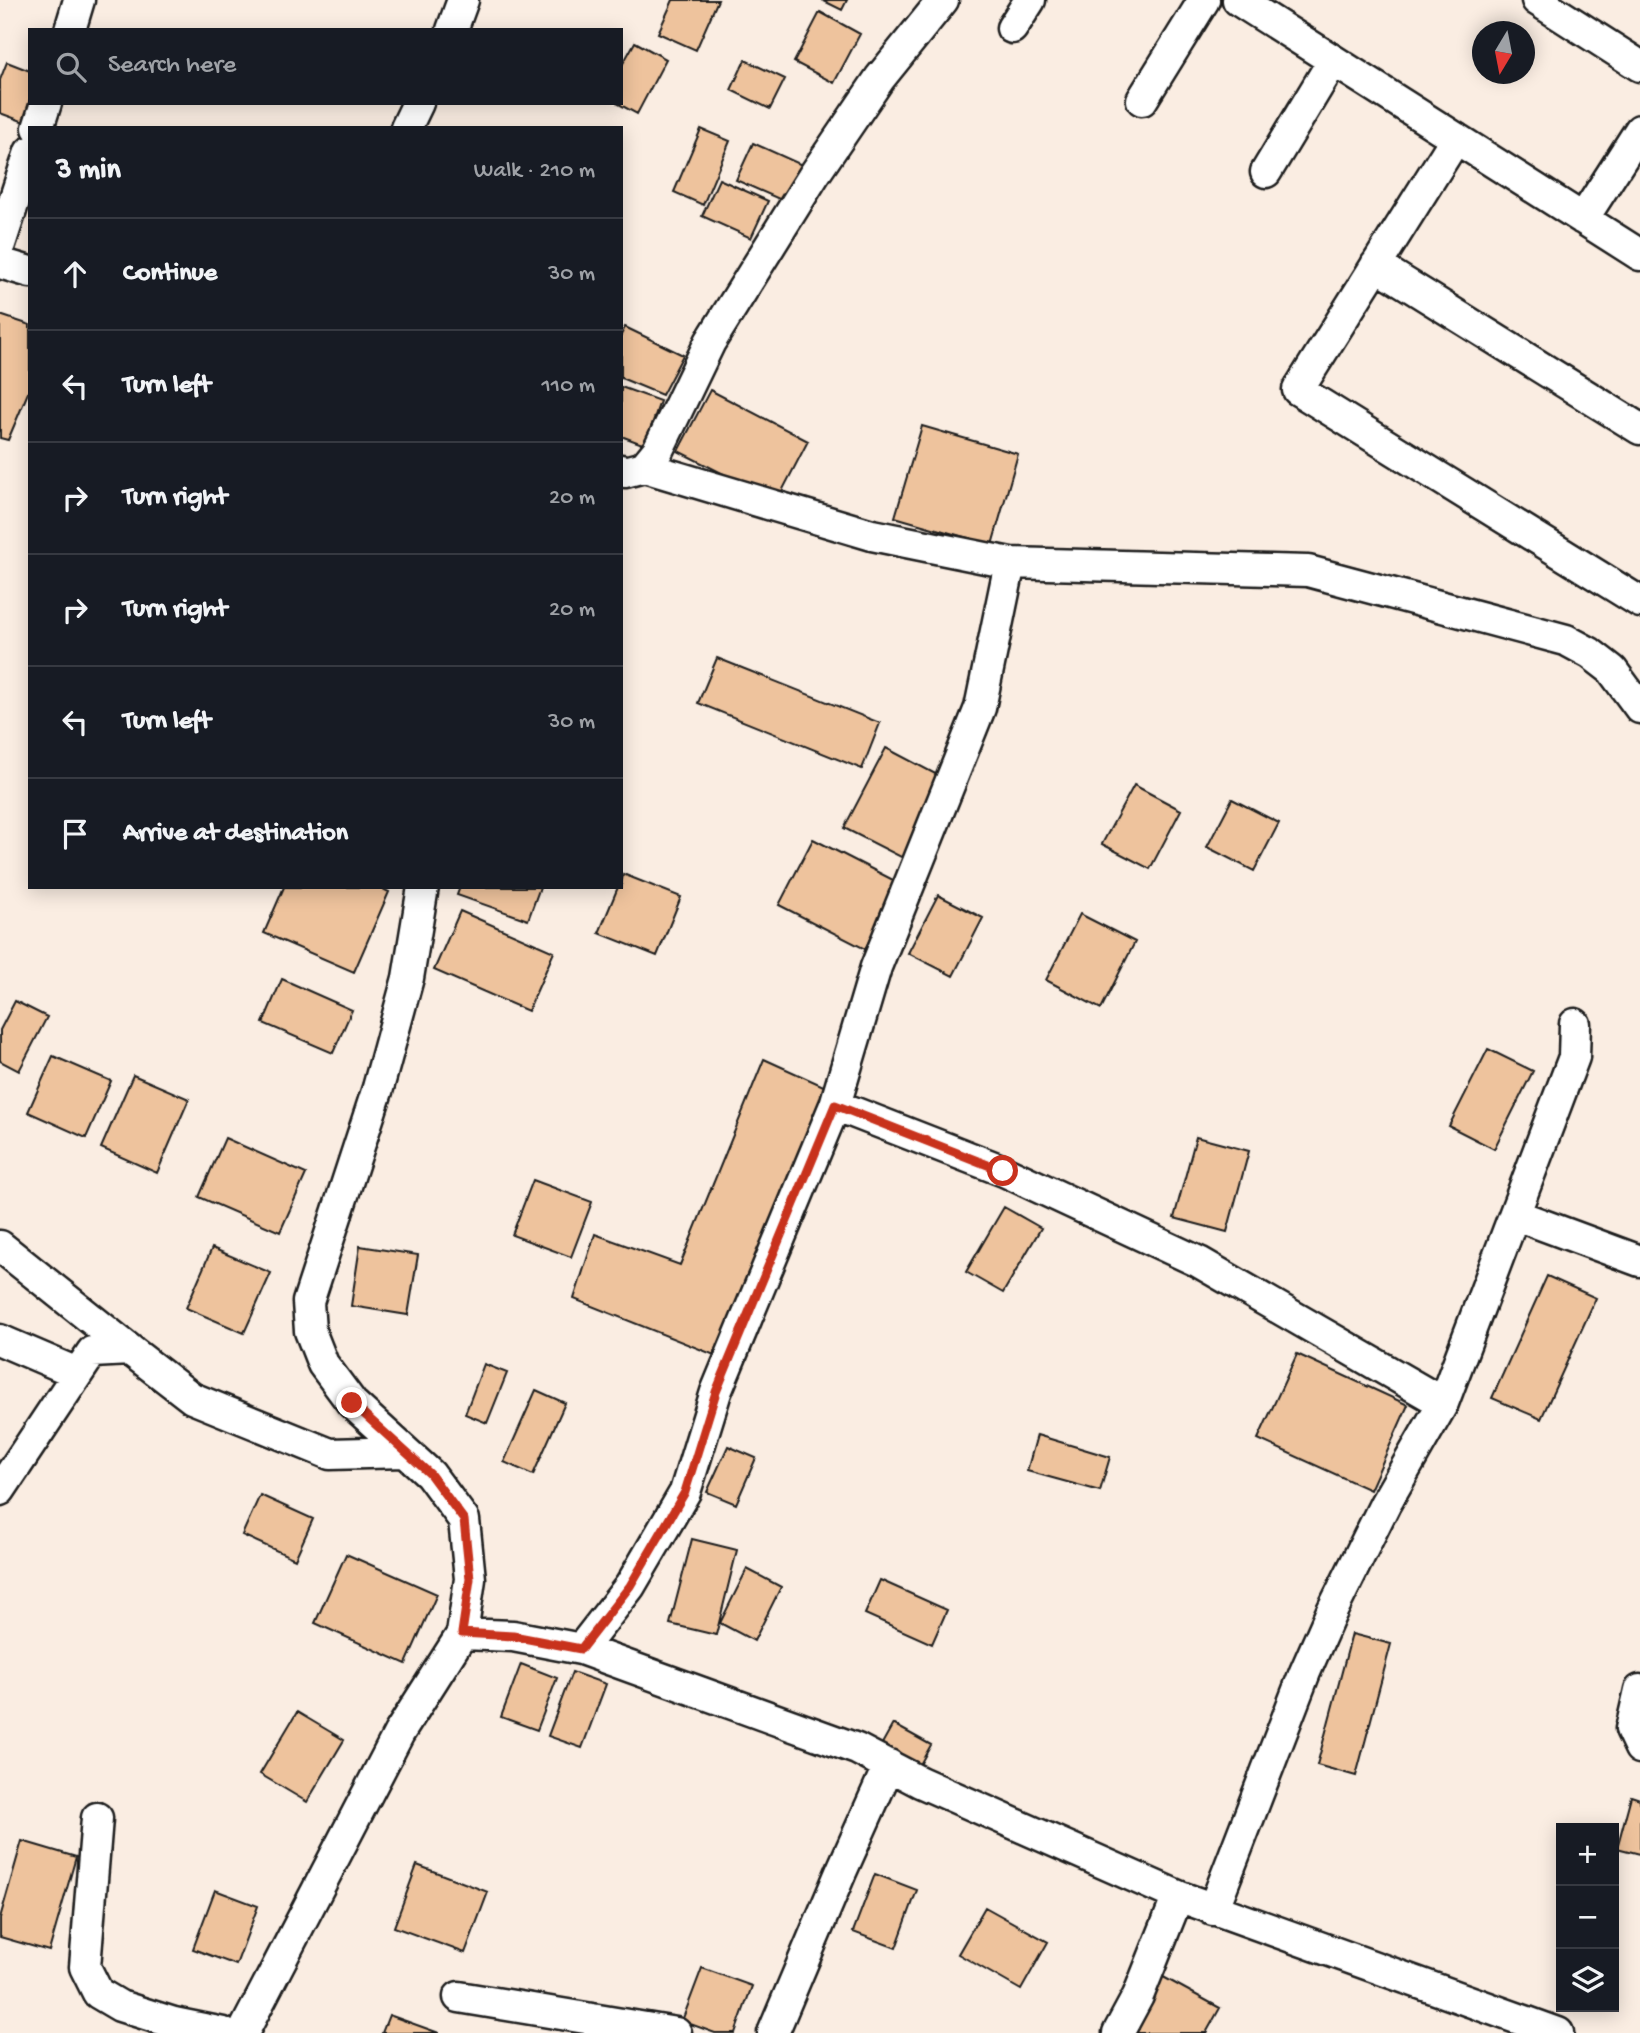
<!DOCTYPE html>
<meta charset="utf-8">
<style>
:root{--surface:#171b24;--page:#242831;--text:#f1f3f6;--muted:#9ea1a6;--line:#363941}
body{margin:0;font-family:"Gochi Hand",sans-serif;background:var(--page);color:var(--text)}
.controls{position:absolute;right:21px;bottom:21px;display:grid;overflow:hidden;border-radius:0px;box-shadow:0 4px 18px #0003}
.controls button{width:63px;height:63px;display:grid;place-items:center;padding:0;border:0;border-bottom:2px solid var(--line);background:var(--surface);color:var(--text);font:35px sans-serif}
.compass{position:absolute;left:1472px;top:21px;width:63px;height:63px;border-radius:50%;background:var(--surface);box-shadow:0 4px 18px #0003;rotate:190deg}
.stop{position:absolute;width:21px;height:21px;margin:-16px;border:5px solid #c8321e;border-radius:50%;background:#fff}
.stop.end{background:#c8321e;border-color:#fff;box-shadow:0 2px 7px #0008}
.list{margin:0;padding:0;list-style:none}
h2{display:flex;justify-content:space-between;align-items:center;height:91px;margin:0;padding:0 28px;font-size:30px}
h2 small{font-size:23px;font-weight:400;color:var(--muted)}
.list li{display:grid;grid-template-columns:46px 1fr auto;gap:21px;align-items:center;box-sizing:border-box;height:112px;padding:0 28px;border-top:2px solid var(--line)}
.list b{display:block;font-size:26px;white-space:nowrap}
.list em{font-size:23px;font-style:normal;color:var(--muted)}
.icon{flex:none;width:38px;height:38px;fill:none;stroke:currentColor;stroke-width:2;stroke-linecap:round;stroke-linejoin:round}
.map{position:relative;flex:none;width:1640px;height:2033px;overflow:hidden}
.search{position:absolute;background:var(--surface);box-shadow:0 4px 18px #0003;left:28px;top:28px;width:595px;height:77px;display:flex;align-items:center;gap:18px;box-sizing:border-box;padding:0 24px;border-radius:0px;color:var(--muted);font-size:26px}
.panel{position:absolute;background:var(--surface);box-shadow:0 4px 18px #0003;left:28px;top:126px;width:595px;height:763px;border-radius:0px}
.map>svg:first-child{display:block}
.building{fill:#eec39d;stroke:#1c1c1c;stroke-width:2}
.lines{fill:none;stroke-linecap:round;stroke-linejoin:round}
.street-casing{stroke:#1c1c1c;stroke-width:35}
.street{stroke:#fff;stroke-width:30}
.route{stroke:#c8321e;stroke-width:9}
</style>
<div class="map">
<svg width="1640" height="2033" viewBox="0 0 1640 2033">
<rect width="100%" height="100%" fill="#faede2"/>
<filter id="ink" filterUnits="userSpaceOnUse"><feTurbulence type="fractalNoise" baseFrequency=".0143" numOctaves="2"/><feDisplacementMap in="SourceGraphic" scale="14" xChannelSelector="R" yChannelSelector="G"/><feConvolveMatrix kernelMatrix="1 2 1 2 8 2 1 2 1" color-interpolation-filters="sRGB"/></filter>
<g filter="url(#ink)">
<path class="building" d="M 673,0 L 718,0 L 696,50 L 658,33 Z
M 822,0 L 847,0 L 842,10 Z
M 820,12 L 860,34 L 834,83 L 794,62 Z
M 635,42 L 666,59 L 637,114 L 617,103 L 621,103 L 621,67 Z
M 745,60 L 785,79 L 770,109 L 731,90 Z
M 7,62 L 30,71 L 30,103 L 35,103 L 27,123 L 0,113 L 0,80 Z
M 701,129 L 730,141 L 703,205 L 674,192 Z
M 753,143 L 802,165 L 786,202 L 736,180 Z
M 719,179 L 768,201 L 751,238 L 702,216 Z
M 0,315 L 30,325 L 30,388 L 8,440 L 0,438 Z
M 625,327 L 683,355 L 662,395 L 621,378 L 621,335 Z
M 621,387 L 660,401 L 645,445 L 621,436 Z
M 710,390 L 808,441 L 777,501 L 678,451 Z
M 922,426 L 1018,454 L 992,545 L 895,517 Z
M 717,658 L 880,723 L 862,769 L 698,703 Z
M 886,748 L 945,779 L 903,858 L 844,828 Z
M 1134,785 L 1181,810 L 1150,869 L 1102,844 Z
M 1232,799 L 1279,823 L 1254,871 L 1207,847 Z
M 813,839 L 899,883 L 865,949 L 779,905 Z
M 623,874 L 681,897 L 657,956 L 599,933 L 618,887 L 621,887 Z
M 284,887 L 379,887 L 389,892 L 354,972 L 264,933 Z
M 460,887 L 540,887 L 528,920 L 457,895 Z
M 938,895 L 983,918 L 953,976 L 908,953 Z
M 460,911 L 554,952 L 528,1011 L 434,970 Z
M 1080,914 L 1135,942 L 1101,1009 L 1046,980 Z
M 282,979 L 352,1010 L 333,1053 L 263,1023 Z
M 15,1001 L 47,1017 L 19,1071 L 0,1061 L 0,1030 Z
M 1488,1049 L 1533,1071 L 1494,1149 L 1449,1126 Z
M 53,1056 L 111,1081 L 86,1138 L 28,1112 Z
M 764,1059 L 828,1088 L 722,1358 L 574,1299 L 595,1234 L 680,1265 Z
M 133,1075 L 189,1099 L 157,1173 L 101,1148 Z
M 1196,1137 L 1249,1151 L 1227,1232 L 1174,1218 Z
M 225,1138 L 306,1174 L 280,1232 L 199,1197 Z
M 533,1180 L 592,1202 L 571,1257 L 512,1235 Z
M 1004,1207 L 1041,1228 L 1003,1293 L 966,1272 Z
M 360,1246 L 418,1255 L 408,1315 L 351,1306 Z
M 212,1248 L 271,1273 L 244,1333 L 186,1308 Z
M 1547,1276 L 1596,1298 L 1541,1419 L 1492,1398 Z
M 1297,1354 L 1408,1405 L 1370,1490 L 1258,1439 Z
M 484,1364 L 507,1373 L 487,1423 L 465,1414 Z
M 536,1390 L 565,1403 L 533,1475 L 504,1462 Z
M 1037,1435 L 1110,1457 L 1100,1491 L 1027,1471 Z
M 728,1446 L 756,1458 L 736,1504 L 707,1492 Z
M 260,1495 L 313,1519 L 295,1559 L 242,1535 Z
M 692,1539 L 737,1550 L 716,1635 L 670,1624 Z
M 346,1554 L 437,1594 L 406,1664 L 315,1623 Z
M 747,1569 L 781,1587 L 754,1641 L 720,1623 Z
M 880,1580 L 947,1610 L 932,1644 L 865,1614 Z
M 1352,1634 L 1391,1644 L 1356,1776 L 1317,1765 Z
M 521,1664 L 557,1678 L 537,1730 L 501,1717 Z
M 572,1672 L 606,1684 L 582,1748 L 548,1736 Z
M 297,1712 L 344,1740 L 307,1802 L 260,1774 Z
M 893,1724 L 931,1745 L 917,1770 L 879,1749 Z
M 1631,1796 L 1640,1799 L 1640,1854 L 1617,1848 Z
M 22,1841 L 76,1857 L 49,1951 L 0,1937 L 0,1918 Z
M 417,1865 L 488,1892 L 465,1953 L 394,1927 Z
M 875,1874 L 917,1890 L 896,1948 L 853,1932 Z
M 215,1890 L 258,1906 L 236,1965 L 193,1949 Z
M 985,1907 L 1048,1942 L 1021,1990 L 958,1954 Z
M 702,1968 L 752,1986 L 735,2033 L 715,2033 L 682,2021 Z
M 1156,1973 L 1220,2008 L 1206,2033 L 1128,2033 Z
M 389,2015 L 439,2033 L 382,2033 Z"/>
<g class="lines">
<defs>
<path id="street" d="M 1238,0 L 1640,255
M 1537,0 L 1640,66
M 1012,28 L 1030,0
M 70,30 L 79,0
M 452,30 L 463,0
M 1142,100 L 1204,0
M 38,128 L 46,103
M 406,128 L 418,103
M 1456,138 L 1298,390 L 1640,602
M 1266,172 L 1333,61
M 1583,219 L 1640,130
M 0,244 L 30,152
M 0,263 L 30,272
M 1376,265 L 1640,429
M 644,467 L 872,535 L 1010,563 L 1308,571 L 1566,640 L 1590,653 L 1612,670 L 1640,708
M 621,470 L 625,472 L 644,467 L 658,450 L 710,342 L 814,175 L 880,78 L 943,0
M 835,1105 L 1004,1171 L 1199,1262 L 1443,1403
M 1516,1215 L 1640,1261
M 0,1246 L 130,1350
M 0,1340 L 77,1373
M 0,1490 L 92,1352 L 130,1350 L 192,1398 L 330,1454 L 405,1452
M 462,1634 L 513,1636 L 581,1649 L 857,1749 L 920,1782 L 1178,1896 L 1558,2033
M 581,1649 L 630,1586 L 685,1492 L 716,1392 L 835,1105 L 876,967 L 980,708 L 1010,563
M 1640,1690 L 1631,1729 L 1640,1748
M 97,1818 L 85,1967 L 98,1993 L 120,2006 L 174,2023 L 223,2033
M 1213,1910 L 1305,1672 L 1331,1613 L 1385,1504 L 1443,1403 L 1574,1057 L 1575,1024
M 459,1997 L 676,2033
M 243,2033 L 399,1733 L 462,1634 L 470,1579 L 464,1520 L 430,1474 L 352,1403 L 323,1364 L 310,1331 L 308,1302 L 378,1088 L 408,978 L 423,887
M 773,2033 L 841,1872 L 889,1765
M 1118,2033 L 1138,1996 L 1178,1896"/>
</defs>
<use href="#street" class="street-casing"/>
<use href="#street" class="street"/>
</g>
</g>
<g class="lines" filter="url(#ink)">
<path class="route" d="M 352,1403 L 430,1474 L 464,1520 L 470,1579 L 462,1633 L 513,1636 L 581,1649 L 630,1586 L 685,1492 L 716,1392 L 835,1105 L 1003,1171"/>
</g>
</svg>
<div class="controls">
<button>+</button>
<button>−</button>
<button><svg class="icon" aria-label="layers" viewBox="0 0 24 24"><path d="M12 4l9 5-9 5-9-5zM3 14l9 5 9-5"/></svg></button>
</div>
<svg class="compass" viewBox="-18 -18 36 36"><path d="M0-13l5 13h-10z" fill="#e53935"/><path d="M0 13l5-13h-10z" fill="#9ea1a6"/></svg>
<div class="stop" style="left:1003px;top:1171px"></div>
<div class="stop end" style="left:352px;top:1403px"></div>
<div class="search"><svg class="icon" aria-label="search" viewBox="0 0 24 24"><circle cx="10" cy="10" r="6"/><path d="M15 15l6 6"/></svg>Search here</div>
<section class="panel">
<h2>3 min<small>Walk · 210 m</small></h2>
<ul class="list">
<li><svg class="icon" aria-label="ahead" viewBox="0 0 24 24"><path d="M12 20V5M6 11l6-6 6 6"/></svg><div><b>Continue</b></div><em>30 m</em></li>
<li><svg class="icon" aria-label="left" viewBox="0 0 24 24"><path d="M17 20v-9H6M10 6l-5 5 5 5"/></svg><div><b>Turn left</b></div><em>110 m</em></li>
<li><svg class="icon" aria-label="right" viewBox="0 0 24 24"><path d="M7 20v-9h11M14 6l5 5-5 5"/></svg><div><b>Turn right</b></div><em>20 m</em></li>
<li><svg class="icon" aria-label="right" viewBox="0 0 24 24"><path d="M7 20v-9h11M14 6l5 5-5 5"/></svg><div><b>Turn right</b></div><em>20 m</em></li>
<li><svg class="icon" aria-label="left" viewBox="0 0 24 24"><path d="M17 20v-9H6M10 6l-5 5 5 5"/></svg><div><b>Turn left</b></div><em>30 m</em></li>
<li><svg class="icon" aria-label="arrive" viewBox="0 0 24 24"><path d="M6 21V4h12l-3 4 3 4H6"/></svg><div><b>Arrive at destination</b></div></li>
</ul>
</section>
</div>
